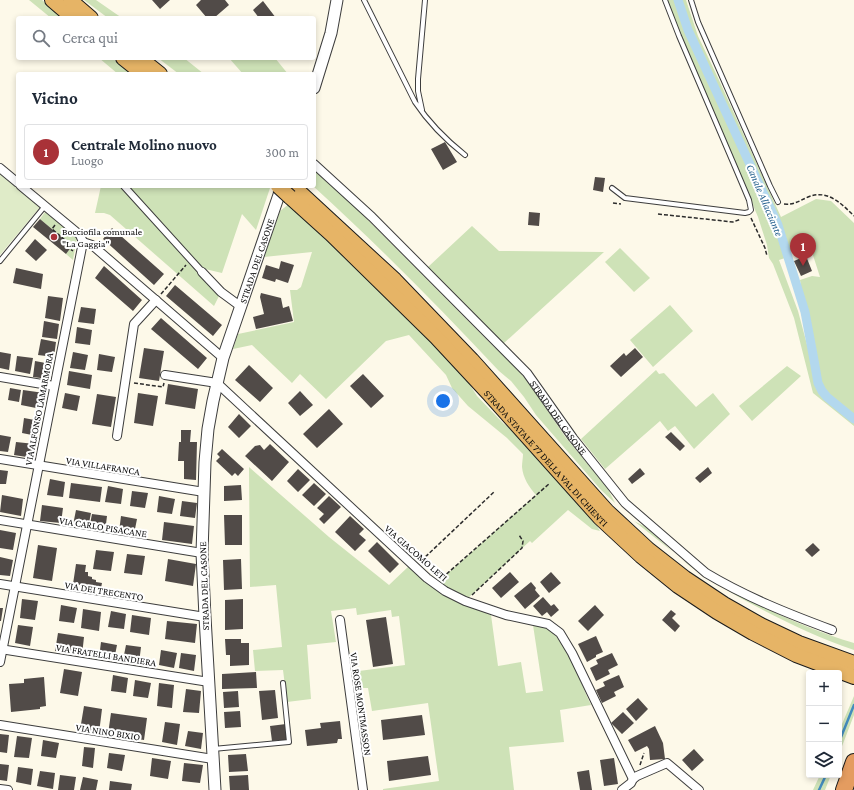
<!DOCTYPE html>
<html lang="it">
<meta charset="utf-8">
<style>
:root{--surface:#fff;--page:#f6f6f7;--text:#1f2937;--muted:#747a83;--line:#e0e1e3;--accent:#a93238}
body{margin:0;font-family:"Crimson Pro",serif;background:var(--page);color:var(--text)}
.controls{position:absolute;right:12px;bottom:12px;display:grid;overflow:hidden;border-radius:4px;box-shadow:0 2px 6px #0003}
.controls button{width:36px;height:36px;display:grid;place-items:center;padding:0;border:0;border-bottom:1px solid var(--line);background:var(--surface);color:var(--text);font:20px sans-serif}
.you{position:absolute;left:443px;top:401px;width:14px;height:14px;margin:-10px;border:3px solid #fff;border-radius:50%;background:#1a73e8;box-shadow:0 0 0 6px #1a73e833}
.badge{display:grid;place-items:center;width:26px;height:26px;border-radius:50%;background:var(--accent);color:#fff;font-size:13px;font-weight:700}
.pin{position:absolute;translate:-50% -33px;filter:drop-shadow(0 1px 2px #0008)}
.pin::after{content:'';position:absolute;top:21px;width:14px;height:12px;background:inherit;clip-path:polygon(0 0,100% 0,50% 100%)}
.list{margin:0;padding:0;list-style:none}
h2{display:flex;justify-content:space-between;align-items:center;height:52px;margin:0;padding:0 16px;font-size:17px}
h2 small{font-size:13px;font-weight:400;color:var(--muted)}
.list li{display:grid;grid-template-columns:26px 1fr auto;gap:12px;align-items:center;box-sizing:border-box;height:56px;margin:0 8px 8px;padding:0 8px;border:1px solid var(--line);border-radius:4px}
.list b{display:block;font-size:15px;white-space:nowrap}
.list p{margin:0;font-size:13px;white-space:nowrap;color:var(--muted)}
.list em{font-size:13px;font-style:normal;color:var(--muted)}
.icon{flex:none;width:22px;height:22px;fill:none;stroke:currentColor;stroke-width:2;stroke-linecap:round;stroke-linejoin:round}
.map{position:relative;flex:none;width:854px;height:790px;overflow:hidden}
.search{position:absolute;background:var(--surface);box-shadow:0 2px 6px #0003;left:16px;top:16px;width:300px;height:44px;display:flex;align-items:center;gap:10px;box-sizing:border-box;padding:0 14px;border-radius:4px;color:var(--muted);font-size:15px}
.panel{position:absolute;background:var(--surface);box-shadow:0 2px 6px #0003;left:16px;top:72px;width:300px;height:116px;border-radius:4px}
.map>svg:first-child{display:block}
.green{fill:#cee2b7;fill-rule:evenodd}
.pitch{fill:#dfebc8}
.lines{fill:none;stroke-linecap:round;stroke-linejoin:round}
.stream{stroke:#438cbd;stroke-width:2.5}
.canal{stroke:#b3d8ee;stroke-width:9}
.building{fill:#514b48}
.service-casing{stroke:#3d3d3d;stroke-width:6}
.pedestrian-casing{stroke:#3d3d3d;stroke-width:8}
.minor-casing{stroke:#3d3d3d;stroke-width:10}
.tertiary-casing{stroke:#3d3d3d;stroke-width:13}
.trunk-casing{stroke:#1b1b1b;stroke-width:16}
.motorway-casing{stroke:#1b1b1b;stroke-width:18}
.path{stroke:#2c2c2c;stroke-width:1.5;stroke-dasharray:4 2;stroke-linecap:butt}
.service{stroke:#fff;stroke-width:4}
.pedestrian{stroke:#fff;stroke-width:6}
.minor{stroke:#fff;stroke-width:8}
.tertiary{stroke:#fff;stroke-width:11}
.trunk{stroke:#e6b466;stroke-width:14}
.motorway{stroke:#e49c60;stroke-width:16}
.trunk-bridge-casing{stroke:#1b1b1b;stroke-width:16;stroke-linecap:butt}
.trunk-bridge{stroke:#e6b466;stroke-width:14}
.poi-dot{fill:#a93238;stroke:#fff;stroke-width:1.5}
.labels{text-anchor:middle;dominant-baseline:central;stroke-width:4;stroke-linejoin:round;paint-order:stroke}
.poi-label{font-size:10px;fill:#0a0a0a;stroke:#fff;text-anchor:start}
.street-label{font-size:10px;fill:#0a0a0a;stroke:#fff}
.water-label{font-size:11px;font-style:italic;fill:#225e8c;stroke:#fff}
</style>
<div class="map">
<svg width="854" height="790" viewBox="0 0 854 790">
<rect width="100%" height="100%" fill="#fdf9e9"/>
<path class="green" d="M 29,0 L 42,0 L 63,18 L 51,18 Z
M 84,0 L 96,0 L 122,18 L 108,18 Z
M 667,0 L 686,0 L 698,36 L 719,80 L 781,217 L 816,199 L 831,201 L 854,223 L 854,426 L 813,393 L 794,318 L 773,264 L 769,258 L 767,245 L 758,217 L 681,36 L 678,26 ZM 795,249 L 797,253 L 811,249 L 820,277 L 812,276 L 800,280 L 803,299 L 814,346 L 809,352 L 798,311 L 779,260 L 791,256 L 790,251 Z
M 99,58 L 112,58 L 132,74 L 118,74 Z
M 158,58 L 184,58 L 204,74 L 179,74 Z
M 229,58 L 275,58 L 288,74 L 243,74 Z
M 314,170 L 351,203 L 493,346 L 512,363 L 528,382 L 566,438 L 607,487 L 615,503 L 601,490 L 536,415 L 524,397 L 511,381 L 499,371 C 439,307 378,245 313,186 L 314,186 Z
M 101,186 L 268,186 L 270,188 L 256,230 L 242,214 L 222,273 L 205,269 L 200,276 L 219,296 L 214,306 L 110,215 L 104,213 L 95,213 Z
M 289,204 L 333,243 L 462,372 L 477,396 L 503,423 L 520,437 L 597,526 L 600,531 L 592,529 L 568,510 L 532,543 L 530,541 L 467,599 L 437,583 L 536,495 C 529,487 523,478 522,467 C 522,462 523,458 523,454 L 507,438 L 468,406 L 452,388 L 446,375 L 409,335 L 386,341 L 326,399 L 300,374 L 292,383 L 252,345 L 233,349 L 238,334 L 294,322 L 290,290 L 297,290 L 301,287 L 312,252 L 264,257 L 280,211 Z
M 45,212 L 77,237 L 73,260 L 66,254 L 72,246 L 40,219 Z
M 472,226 L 499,251 L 604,252 L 503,344 L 428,267 Z
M 620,248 L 650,278 L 634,292 L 605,262 Z
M 670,305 L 693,331 L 653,367 L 630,340 Z
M 787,366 L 801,376 L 752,421 L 739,406 Z
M 656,370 L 659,374 L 664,373 L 696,407 L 713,393 L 730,414 L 694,449 L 675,426 L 668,431 L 660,421 L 605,469 L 581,439 Z
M 249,467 L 329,537 L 389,585 L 409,566 L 466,605 L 491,615 L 498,666 L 521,662 L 526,693 L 543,691 L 533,625 C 536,626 541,626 545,627 C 564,635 582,686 591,705 L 560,710 L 564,742 L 509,747 L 514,790 L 383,790 L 383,789 L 439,781 L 428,703 L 372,711 L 368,688 L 361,688 L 359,671 L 405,665 L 399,616 L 392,617 L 391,610 L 357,615 L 356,608 L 331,611 L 336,642 L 307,645 L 311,699 L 287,702 L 283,670 L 255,671 L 253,650 L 282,647 L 276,585 L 250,587 Z
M 634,521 L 646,527 L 673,552 Z
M 682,560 C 733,594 794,625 854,643 L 854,650 C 816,637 781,620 746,601 C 723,588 702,576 682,560 Z
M 854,696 L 854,715 L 839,754 L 839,731 Z
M 820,775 L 831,775 L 825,790 L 813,790 Z"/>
<path class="pitch" d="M 0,174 L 40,207 L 0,255 Z"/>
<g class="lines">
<path class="stream" d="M 839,742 L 854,705
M 819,790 L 826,775"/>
<path class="canal" d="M 678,0 L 688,30 L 778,225 L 805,312 L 814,360 L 818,383 L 822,391 L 827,397 L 854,419"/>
</g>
<path class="building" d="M 152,0 L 170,0 L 160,9 Z
M 201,0 L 225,0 L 229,5 L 214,18 L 207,18 L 196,5 Z
M 263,1 L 276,18 L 259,18 L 253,10 Z
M 445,142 L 457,162 L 443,170 L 431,149 Z
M 595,177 L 605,178 L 603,192 L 593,190 Z
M 529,212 L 540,213 L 539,226 L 528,225 Z
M 40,219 L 72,246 L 66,254 L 33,227 Z
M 112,228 L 164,274 L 154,285 L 103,239 Z
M 35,239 L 47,250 L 36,261 L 25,251 Z
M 806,256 L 812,271 L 801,276 L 794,261 Z
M 281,261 L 294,265 L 288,283 L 276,279 L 275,282 L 262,278 L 266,265 L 279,269 Z
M 104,266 L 142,300 L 133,311 L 95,278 Z
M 16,268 L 43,274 L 41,289 L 13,283 Z
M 175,285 L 222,325 L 213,336 L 166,296 Z
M 261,293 L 281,298 L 283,308 L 289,306 L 293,321 L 256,329 L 253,317 L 264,314 L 260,297 Z
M 48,296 L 63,298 L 60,321 L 45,318 Z
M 81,307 L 96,309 L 94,324 L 78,322 Z
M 161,318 L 207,358 L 198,369 L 151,329 Z
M 44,321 L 59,324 L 57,339 L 42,337 Z
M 77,327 L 92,330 L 90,345 L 75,343 Z
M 41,339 L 56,342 L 54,357 L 38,355 Z
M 144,348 L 164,351 L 159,381 L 139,378 Z
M 635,348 L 643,357 L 621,377 L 610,366 L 624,353 L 626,356 Z
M 0,352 L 11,354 L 9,370 L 0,368 Z
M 73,352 L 88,355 L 85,370 L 70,368 Z
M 99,354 L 115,357 L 112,372 L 97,370 Z
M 17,356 L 33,358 L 30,374 L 15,371 Z
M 35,361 L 51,364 L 48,379 L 33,377 Z
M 249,365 L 273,388 L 260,402 L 235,380 Z
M 69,371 L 92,375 L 90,389 L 67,385 Z
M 363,374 L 384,396 L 371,408 L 350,386 Z
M 168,384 L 198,389 L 195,409 L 165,404 Z
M 10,388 L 21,390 L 19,402 L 8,400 Z
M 23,390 L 44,393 L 41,409 L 21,405 Z
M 300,391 L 313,405 L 300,416 L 288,403 Z
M 65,393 L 80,396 L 77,411 L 62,408 Z
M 138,393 L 158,396 L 153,426 L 134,423 Z
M 97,394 L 116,397 L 111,427 L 92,424 Z
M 329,409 L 343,424 L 317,448 L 303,434 Z
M 239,414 L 251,426 L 239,438 L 228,427 Z
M 24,418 L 40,421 L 37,436 L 22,433 Z
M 181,430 L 191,430 L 190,442 L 197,442 L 196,480 L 184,479 L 184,461 L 178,461 L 179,442 L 181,442 Z
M 671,432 L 685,446 L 680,451 L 665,437 Z
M 0,435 L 11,437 L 8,452 L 0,451 Z
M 16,442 L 35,444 L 33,458 L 14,455 Z
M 270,444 L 289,462 L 272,481 L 245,456 L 255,446 L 260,445 L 264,450 Z
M 222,449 L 244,469 L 238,476 L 235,473 L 232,476 L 216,461 L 220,457 L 217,454 Z
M 708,467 L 712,473 L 700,483 L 695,478 Z
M 640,468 L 645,474 L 632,484 L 628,479 Z
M 298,469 L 310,480 L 298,492 L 287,481 Z
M 0,470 L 8,471 L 6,484 L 0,484 Z
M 50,479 L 65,482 L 63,497 L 47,495 Z
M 71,483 L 102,487 L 100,502 L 69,498 Z
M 314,483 L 326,494 L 314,506 L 302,495 Z
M 241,485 L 242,500 L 224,501 L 224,486 Z
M 108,486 L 123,489 L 121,504 L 105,502 Z
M 132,491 L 148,493 L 145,508 L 130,506 Z
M 2,495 L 23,499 L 21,516 L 0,512 Z
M 159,496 L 175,499 L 172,514 L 157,512 Z
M 329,496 L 341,507 L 324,524 L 319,519 L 324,514 L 317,508 Z
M 182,501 L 197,503 L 195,518 L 180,516 Z
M 42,505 L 63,508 L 61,523 L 40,521 Z
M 76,510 L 91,513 L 88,528 L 73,525 Z
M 92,514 L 107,516 L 105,532 L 89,529 Z
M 224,515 L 242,515 L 242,545 L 225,545 Z
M 121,516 L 137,519 L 134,534 L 119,532 Z
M 350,516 L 364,529 L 359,534 L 366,540 L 355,551 L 335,532 Z
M 164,522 L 194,526 L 192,544 L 162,540 Z
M 0,530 L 16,533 L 13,550 L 0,548 Z
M 377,542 L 399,564 L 390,573 L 368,551 Z
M 813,543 L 820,550 L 812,557 L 805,550 Z
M 38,545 L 57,548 L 52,581 L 33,578 Z
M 96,550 L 114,552 L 111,571 L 93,569 Z
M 127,554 L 145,556 L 142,575 L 124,573 Z
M 0,557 L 13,560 L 10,576 L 0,575 Z
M 168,559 L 196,564 L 193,586 L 165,581 Z
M 241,559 L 242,589 L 224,590 L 223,560 Z
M 76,564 L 86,565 L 85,572 L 88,572 L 88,576 L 92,577 L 92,579 L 96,580 L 96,582 L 102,583 L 101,588 L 73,584 Z
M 510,572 L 519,582 L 501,598 L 492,588 Z
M 551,572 L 561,583 L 549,593 L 540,582 Z
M 531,582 L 536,588 L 535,590 L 540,596 L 525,609 L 514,596 Z
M 543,597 L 551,606 L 554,604 L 559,610 L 551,617 L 547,612 L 542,616 L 533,606 Z
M 22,599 L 38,601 L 35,620 L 20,618 Z
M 243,599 L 243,629 L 225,630 L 225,600 Z
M 61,605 L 77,608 L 74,623 L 59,621 Z
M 595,605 L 604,615 L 588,631 L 578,621 Z
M 0,608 L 3,608 L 1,621 L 0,621 Z
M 83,609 L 101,612 L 99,631 L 81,628 Z
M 671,610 L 676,614 L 672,618 L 680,626 L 675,632 L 662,620 Z
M 111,611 L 126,614 L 124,629 L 108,627 Z
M 132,615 L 151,618 L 149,635 L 130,632 Z
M 386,617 L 393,664 L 373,667 L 366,620 Z
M 167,621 L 197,624 L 195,643 L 165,639 Z
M 18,625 L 33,627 L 30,646 L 15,643 Z
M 58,633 L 84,637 L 82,655 L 55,651 Z
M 596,636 L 603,652 L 596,655 L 596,657 L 587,662 L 578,644 Z
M 225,639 L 241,639 L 241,643 L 249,643 L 249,665 L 230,666 L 230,655 L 226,655 Z
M 101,642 L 117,645 L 114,660 L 99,658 Z
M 126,645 L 141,647 L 139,663 L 123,660 Z
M 161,650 L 177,653 L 174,668 L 159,665 Z
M 181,653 L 196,655 L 194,671 L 179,668 Z
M 612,653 L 618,665 L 608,670 L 610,674 L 596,681 L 590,668 L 598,664 L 596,660 Z
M 64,669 L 82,672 L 78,696 L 60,693 Z
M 256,672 L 257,688 L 222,689 L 222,674 Z
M 113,675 L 128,678 L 126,693 L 111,691 Z
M 619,675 L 624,687 L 614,692 L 616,696 L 602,703 L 596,690 L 605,686 L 603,682 Z
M 44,677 L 46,706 L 40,707 L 40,709 L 11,712 L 9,684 L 24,683 L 24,679 Z
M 135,680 L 151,683 L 148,698 L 133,696 Z
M 159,683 L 174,685 L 172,708 L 157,706 Z
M 186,689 L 201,691 L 199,713 L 183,712 Z
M 275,690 L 278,718 L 262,720 L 259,691 Z
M 238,691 L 239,707 L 224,708 L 223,692 Z
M 638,698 L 648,709 L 636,721 L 626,709 Z
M 84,706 L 102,709 L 99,733 L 80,730 Z
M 240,711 L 241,727 L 225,728 L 224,712 Z
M 623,712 L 634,723 L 622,734 L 611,723 Z
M 111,713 L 147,718 L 144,740 L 108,734 Z
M 422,715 L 425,735 L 383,740 L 381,720 Z
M 340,721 L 342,739 L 338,739 L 337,743 L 307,746 L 305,730 L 321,728 L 320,723 Z
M 165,722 L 180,724 L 177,745 L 162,742 Z
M 286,724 L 287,740 L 272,741 L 270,726 Z
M 655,726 L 663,743 L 665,759 L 650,760 L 649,749 L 647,746 L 635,752 L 628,740 Z
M 188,731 L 203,733 L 201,749 L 185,746 Z
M 0,734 L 9,735 L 7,753 L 0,752 Z
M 17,736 L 32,738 L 29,758 L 14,757 Z
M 43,740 L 59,743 L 56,758 L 41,756 Z
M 84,747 L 95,748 L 93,768 L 82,766 Z
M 694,749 L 704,760 L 692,771 L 682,760 Z
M 109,753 L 125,755 L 122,771 L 107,768 Z
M 246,754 L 248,771 L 229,772 L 228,755 Z
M 428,756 L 431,775 L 389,781 L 387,761 Z
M 152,758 L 171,761 L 168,779 L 150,776 Z
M 614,758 L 618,784 L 604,786 L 600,760 Z
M 184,763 L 203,765 L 200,783 L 182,781 Z
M 0,764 L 9,765 L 7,781 L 0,780 Z
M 18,767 L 33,769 L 31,785 L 16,782 Z
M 589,770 L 592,790 L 580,790 L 577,772 Z
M 40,771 L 55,773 L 53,789 L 37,786 Z
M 60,775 L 76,777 L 74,790 L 58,790 Z
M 248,775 L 249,790 L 230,790 L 229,776 Z
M 83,777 L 98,780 L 96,790 L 80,790 Z
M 110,781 L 132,784 L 131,790 L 109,790 Z"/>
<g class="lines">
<defs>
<path id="service" d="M 364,0 L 415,102 C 429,123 446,140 465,155
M 691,0 L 698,22 L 770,186 L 778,202
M 422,110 L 418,91 L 418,79 L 425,0
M 612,188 L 625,198 L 745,213 L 749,212 L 751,210 L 749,200 L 735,167 L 679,36 L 665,0
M 0,261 L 45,206
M 213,749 L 289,742 L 283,683"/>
<path id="pedestrian" d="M 124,186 L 202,272"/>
<g id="minor">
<path id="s1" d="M 314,164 L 372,217 L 527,373 L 573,438 L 625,503 L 706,573 C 746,597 789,614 832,630"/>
<path d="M 0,168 L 18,183"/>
<path d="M 83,242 L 92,245 L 223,358"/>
<path d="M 202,272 L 221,292 L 240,306"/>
<path d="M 165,375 L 217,383 L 427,578 L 445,591 L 465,601 L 506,615 L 548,624 L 560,633 L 572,653 L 633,779"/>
<path d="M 0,377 L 54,386"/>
<path d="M 117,436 L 134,324 L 156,300"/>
<path d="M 0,459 L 204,492"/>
<path d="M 0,520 L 202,553"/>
<path d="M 0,584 L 205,617"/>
<path d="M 340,620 L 363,790"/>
<path d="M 0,649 L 209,682"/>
<path d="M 0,662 L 83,242 L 80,235 L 21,186"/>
<path d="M 0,725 L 213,759"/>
<path d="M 0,789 L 8,790"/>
<path d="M 622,790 L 631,783 L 633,779 L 637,776 L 667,763 L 699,790"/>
</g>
<g id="tertiary">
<path d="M 314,88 L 331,33 L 337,0"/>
<path id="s2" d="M 215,790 L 205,617 L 202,553 L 205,462 L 208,429 L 213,401 L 223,358 L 282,186"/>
</g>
<g id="trunk">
<path d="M 52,0 L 73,18"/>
<path d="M 70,0 L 91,18"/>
<path d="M 123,58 L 143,74"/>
<path d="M 140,58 L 160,74"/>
<path d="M 293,186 L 395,280 L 472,360 L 607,511 L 648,549 L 685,578 L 724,604 L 761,625 L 799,643 L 854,663"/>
<path id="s3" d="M 290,197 L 331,234 L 436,337 L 489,394 L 600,518 L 641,556 L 678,586 L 717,612 L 753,633 L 796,655 L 854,677"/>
</g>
<path id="motorway" d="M 844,790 L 854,762"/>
</defs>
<use href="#service" class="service-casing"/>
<use href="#pedestrian" class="pedestrian-casing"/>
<use href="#minor" class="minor-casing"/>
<use href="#tertiary" class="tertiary-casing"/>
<use href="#trunk" class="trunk-casing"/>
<use href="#motorway" class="motorway-casing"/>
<path class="path" d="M 613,203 L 621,204
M 784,204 C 794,205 799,201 808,197 C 827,189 841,203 854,216
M 658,214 L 733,222 L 741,219
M 751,218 L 765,248 L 767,256
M 55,225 L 52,229 L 72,246 L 70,249 L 73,251
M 161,294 L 186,265
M 134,383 L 163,387 L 164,383
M 421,561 L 494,492
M 442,578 L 550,483
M 472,595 L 522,548 L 523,541 L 519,535
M 640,765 L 644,753"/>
<use href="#service" class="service"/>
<use href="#pedestrian" class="pedestrian"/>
<use href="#minor" class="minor"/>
<use href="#tertiary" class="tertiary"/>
<use href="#trunk" class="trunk"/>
<use href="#motorway" class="motorway"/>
<defs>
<path id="trunk-bridge" d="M 278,186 L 290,197"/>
</defs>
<use href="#trunk-bridge" class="trunk-bridge-casing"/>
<use href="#trunk-bridge" class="trunk-bridge"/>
</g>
<circle class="poi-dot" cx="54" cy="237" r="4"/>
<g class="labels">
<g class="poi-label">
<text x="62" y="231">Bocciofila comunale<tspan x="62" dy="12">"La Gaggia"</tspan></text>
</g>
<g class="street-label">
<text stroke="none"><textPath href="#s2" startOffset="537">STRADA DEL CASONE</textPath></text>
<text transform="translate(39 409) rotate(-79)">VIA ALFONSO LAMARMORA</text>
<text stroke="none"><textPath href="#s1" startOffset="353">STRADA DEL CASONE</textPath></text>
<text stroke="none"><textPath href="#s3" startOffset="366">STRADA STATALE 77 DELLA VAL DI CHIENTI</textPath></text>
<text transform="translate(103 466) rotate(9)">VIA VILLAFRANCA</text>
<text transform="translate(103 527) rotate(9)">VIA CARLO PISACANE</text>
<text transform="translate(416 553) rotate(41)">VIA GIACOMO LETI</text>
<text transform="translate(204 586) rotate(-92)">STRADA DEL CASONE</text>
<text transform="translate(104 591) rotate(9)">VIA DEI TRECENTO</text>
<text transform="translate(106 655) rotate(9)">VIA FRATELLI BANDIERA</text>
<text transform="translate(361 704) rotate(82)">VIA ROSE MONTMASSON</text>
<text transform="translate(108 732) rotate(9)">VIA NINO BIXIO</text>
</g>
<g class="water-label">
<text transform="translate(765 200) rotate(67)">Canale Allacciante</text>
</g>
</g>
</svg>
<div class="controls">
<button>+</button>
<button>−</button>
<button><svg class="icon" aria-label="layers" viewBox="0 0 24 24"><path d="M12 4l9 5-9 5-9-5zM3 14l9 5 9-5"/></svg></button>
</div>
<div class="you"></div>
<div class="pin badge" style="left:803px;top:266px">1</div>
<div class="search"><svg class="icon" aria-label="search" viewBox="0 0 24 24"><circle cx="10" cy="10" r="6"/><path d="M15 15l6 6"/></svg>Cerca qui</div>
<section class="panel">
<h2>Vicino<small></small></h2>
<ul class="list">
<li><span class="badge">1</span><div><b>Centrale Molino nuovo</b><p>Luogo</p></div><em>300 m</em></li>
</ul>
</section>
</div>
